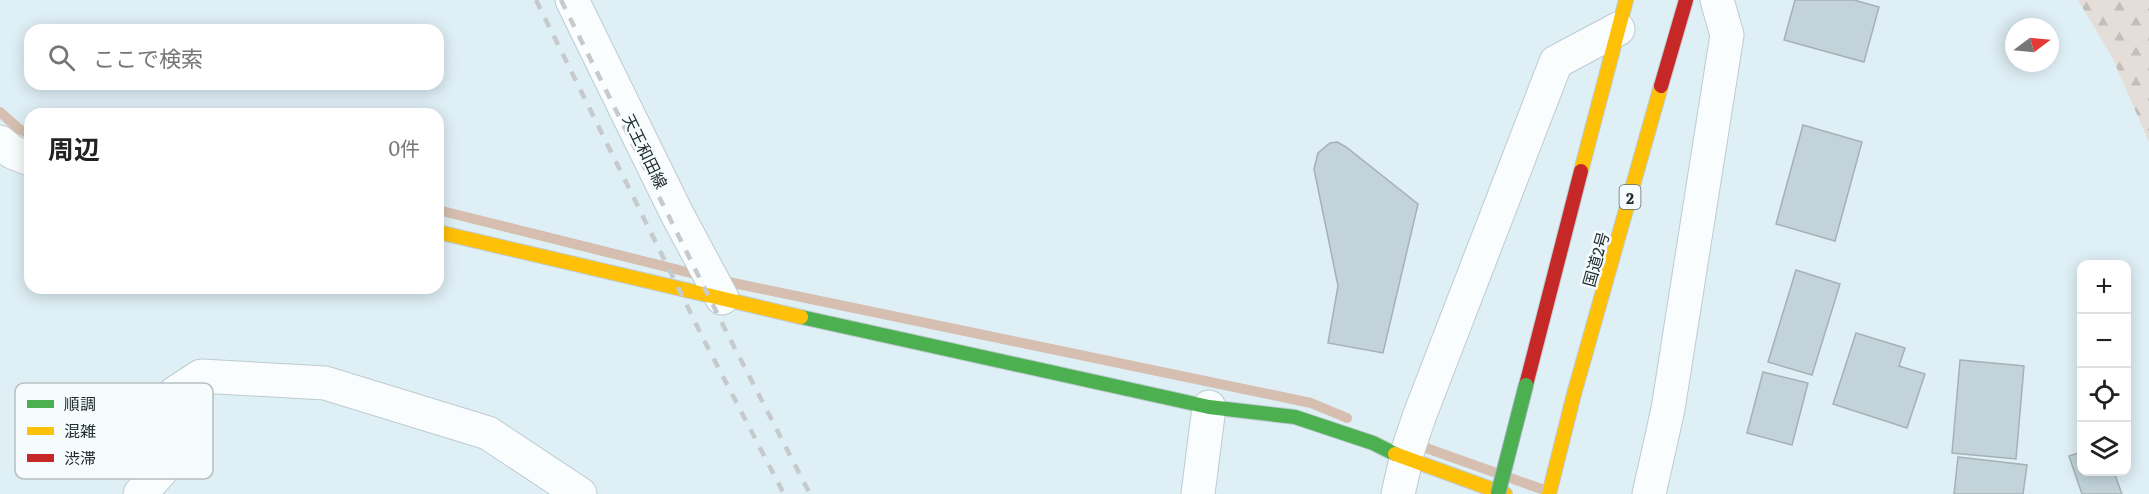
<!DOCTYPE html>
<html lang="ja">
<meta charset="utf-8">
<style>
:root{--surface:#fff;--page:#f6f6f6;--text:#222;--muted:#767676;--line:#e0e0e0}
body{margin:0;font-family:Literata,"Noto Sans JP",serif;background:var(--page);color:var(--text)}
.controls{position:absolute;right:18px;bottom:18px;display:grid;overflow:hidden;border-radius:12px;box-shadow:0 3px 15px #0003}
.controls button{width:54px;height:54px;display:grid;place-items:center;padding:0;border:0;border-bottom:2px solid var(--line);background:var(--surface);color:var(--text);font:30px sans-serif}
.compass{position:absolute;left:2005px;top:18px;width:54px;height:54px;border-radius:50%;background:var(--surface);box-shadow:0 3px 15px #0003;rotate:74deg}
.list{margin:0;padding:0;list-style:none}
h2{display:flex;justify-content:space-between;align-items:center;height:78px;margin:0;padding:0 24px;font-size:26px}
h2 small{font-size:20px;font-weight:400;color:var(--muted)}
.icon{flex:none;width:33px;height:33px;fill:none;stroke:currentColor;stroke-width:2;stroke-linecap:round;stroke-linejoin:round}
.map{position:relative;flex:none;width:2149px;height:494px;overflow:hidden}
.search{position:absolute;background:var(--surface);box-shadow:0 3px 15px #0003;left:24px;top:24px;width:420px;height:66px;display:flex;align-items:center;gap:15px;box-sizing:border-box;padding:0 21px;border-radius:18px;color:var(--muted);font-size:22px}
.panel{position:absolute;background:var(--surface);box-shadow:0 3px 15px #0003;left:24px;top:108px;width:420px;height:186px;border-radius:18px}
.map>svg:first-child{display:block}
.forest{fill:url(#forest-firs)}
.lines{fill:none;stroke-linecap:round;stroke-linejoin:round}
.stream{stroke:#d6bfb0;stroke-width:10}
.building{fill:#c2d4da;stroke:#a4b2b6;stroke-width:1.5}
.street-casing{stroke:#becbd0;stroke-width:35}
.fast-casing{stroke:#becbd0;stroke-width:16}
.slow-casing{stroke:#becbd0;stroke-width:16}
.jam-casing{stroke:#becbd0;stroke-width:16}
.street{stroke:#fafdfe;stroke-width:33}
.fast{stroke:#4caf50;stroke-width:14}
.slow{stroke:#ffc107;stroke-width:14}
.jam{stroke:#c62828;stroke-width:14}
.rail{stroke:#c6cacc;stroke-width:4.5;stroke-dasharray:10 10;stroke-linecap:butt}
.fast-bridge-casing{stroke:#95afb6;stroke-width:16;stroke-linecap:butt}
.fast-bridge{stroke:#4caf50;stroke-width:14}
.labels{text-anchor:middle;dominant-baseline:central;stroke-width:5;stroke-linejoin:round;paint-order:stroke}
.shield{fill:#f6fcfe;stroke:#606a6e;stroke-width:1.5}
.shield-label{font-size:15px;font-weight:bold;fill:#202c30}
.street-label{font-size:16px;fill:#202c30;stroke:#f6fcfe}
.key{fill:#f6fcfe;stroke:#b6bec0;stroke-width:1.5}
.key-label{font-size:16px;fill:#202c30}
</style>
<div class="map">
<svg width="2149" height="494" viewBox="0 0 2149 494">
<defs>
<pattern id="forest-firs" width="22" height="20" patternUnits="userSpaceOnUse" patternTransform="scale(1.5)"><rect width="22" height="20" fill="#e4ddd8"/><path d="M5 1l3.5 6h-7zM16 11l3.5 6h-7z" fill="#c3beba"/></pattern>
</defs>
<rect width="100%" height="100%" fill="#deeff5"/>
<path class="forest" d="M 2078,0 L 2149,0 L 2149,142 L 2112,57 Z"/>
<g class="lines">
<path class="stream" d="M 0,112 L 19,129 L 30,134
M 438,210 L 703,276
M 719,280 L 1311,403 L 1347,418
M 1412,443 L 1547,491"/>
</g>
<path class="building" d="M 1795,0 L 1854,0 L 1879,7 L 1864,62 L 1784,40 Z
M 1803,125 L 1862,142 L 1835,241 L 1776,224 Z
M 1337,142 L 1346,147 L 1418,204 L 1383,353 L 1328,343 L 1338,286 L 1314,169 L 1318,153 L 1330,143 Z
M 1796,270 L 1840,284 L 1812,375 L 1768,362 Z
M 1856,333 L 1905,348 L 1899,366 L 1925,374 L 1907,428 L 1833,404 Z
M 1960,360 L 2024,366 L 2016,459 L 1952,453 Z
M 1763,372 L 1808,383 L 1792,445 L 1747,433 Z
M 2082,452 L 2082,472 L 2114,472 L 2122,494 L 2082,494 L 2069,456 Z
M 1958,457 L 2027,465 L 2023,494 L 1954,494 Z"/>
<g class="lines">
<defs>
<path id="street" d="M 572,0 L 677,214 L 722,298
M 0,142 L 12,152 L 30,159
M 1406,456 L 1419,417 L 1556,62 L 1618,29
M 140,494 L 161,471 L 175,393 L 201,376 L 325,383 L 488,433 L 580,494
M 1198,494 L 1209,407
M 1398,494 L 1406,459
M 1649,494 L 1668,409 L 1727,35 L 1717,0"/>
<path id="fast" d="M 801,317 L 1209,407 L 1295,417 L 1373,443 L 1395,454"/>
<path id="slow" d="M 1581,171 L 1626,0
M 438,232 L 801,317
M 1395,454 L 1505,494
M 1549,494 L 1574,394 L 1661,86"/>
<path id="jam" d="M 1661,86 L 1686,0
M 1526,385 L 1581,171"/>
</defs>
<use href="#street" class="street-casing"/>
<use href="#fast" class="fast-casing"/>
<use href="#slow" class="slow-casing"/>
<use href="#jam" class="jam-casing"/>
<use href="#street" class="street"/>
<use href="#fast" class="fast"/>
<use href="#slow" class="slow"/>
<use href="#jam" class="jam"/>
<path class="rail" d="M 536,0 L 705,342 L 784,494
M 561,0 L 728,335 L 810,494"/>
<defs>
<path id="fast-bridge" d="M 1498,494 L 1526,385"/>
</defs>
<use href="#fast-bridge" class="fast-bridge-casing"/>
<use href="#fast-bridge" class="fast-bridge"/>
</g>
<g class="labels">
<rect class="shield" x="1619.5" y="185" width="21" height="24" rx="4.5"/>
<g class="shield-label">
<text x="1630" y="197">2</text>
</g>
<g class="street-label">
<text transform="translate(646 151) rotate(64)">天王和田線</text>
<text transform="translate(1595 259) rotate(-74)">国道2号</text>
</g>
</g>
<rect x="15" y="383" width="198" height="96" rx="9" class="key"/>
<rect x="27" y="400" width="27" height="8" fill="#4caf50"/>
<rect x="27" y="427" width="27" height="8" fill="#ffc107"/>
<rect x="27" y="454" width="27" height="8" fill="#c62828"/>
<g class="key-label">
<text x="64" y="410">順調</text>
<text x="64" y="437">混雑</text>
<text x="64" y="464">渋滞</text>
</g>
</svg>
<div class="controls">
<button>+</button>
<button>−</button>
<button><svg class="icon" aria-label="locate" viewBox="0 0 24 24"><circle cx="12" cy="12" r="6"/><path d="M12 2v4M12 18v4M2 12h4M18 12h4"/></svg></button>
<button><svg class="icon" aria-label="layers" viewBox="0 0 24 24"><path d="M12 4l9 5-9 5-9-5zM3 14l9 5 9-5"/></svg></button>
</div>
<svg class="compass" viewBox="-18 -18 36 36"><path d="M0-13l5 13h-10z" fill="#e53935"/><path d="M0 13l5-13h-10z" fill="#767676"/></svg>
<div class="search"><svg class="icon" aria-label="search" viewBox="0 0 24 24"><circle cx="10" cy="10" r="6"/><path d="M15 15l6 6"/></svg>ここで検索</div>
<section class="panel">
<h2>周辺<small>0件</small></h2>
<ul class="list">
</ul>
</section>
</div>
